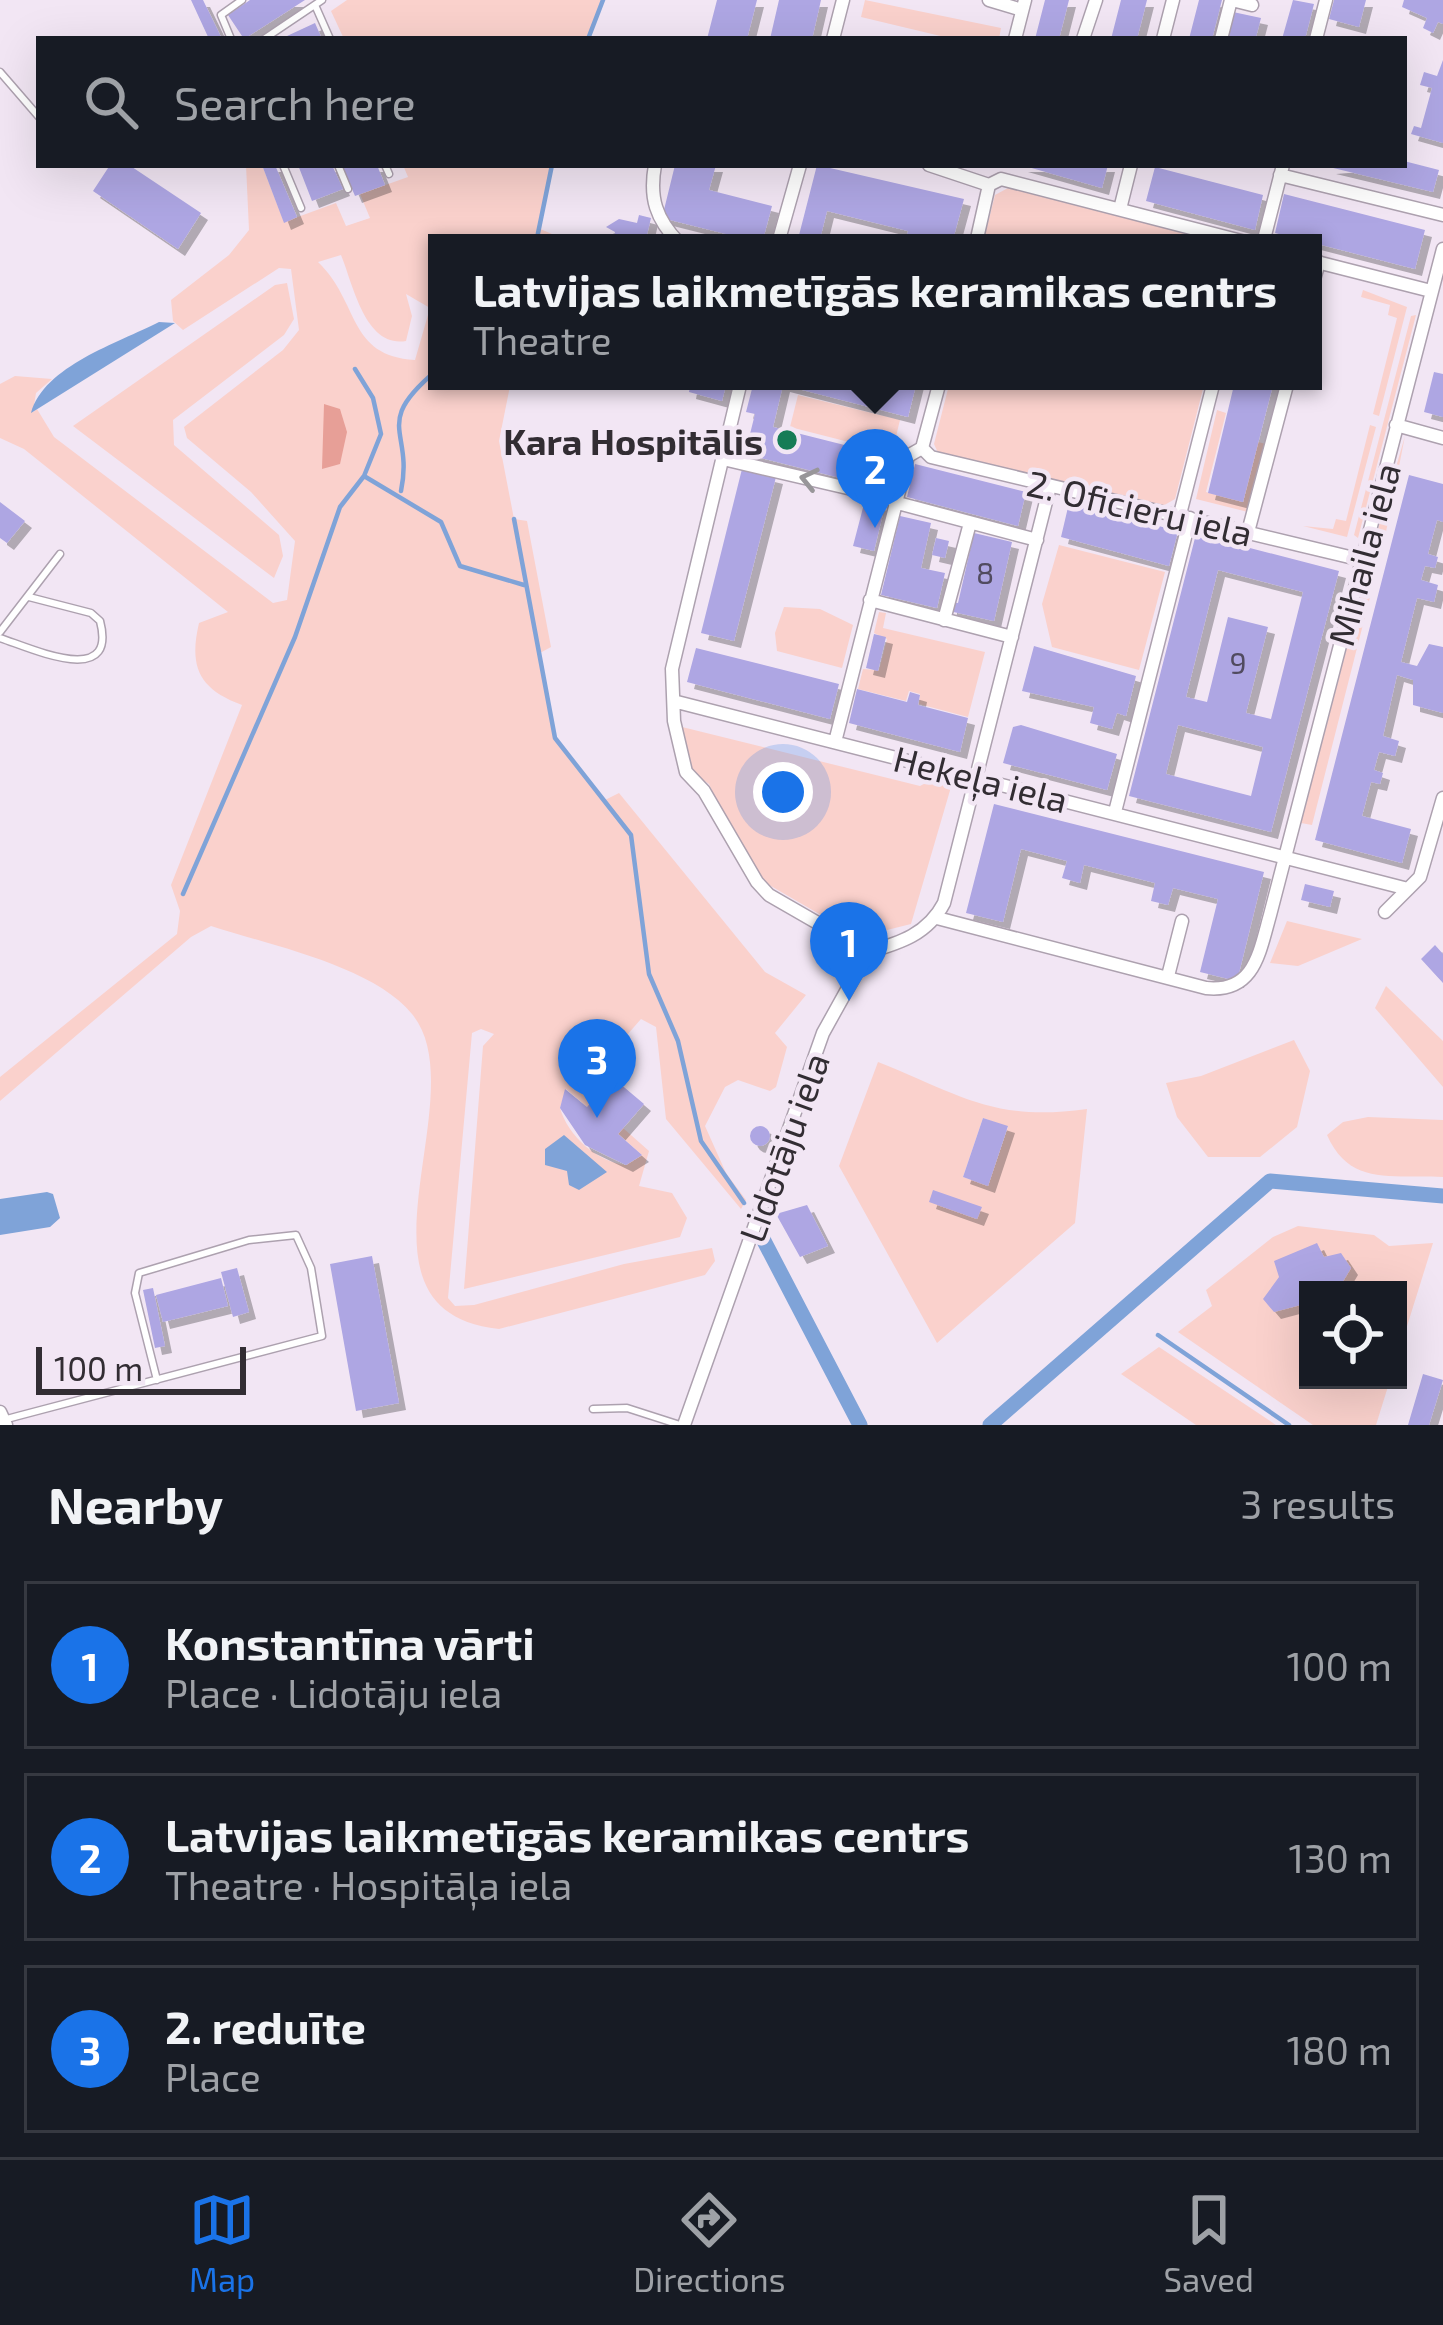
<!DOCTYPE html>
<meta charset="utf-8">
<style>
:root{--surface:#171b24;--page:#20242c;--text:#f1f3f6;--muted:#9ea1a6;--line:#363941;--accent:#1a73e8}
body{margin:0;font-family:"Exo 2",sans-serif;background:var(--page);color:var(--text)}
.controls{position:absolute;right:36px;bottom:36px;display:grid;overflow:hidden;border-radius:0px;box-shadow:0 12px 48px #0002}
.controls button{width:108px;height:108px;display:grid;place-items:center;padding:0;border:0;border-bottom:3px solid var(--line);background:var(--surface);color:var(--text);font:60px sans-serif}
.scale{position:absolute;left:36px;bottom:30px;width:210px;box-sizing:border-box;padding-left:12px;border:6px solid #322d33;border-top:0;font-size:33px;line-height:42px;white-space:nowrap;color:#322d33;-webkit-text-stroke:9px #f2e6f4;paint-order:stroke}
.you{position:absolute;left:783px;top:792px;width:42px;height:42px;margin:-30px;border:9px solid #fff;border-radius:50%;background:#1a73e8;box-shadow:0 0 0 18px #1a73e833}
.badge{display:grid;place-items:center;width:78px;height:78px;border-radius:50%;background:var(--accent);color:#fff;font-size:39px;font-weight:700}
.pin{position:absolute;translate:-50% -99px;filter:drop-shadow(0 3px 6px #0008)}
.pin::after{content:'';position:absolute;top:63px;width:42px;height:36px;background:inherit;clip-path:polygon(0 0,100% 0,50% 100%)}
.popup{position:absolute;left:428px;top:234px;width:894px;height:156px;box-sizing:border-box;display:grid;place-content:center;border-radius:0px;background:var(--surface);filter:drop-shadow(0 3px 9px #0005);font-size:39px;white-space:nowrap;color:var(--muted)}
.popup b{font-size:45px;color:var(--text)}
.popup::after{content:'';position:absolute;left:50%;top:100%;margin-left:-24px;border:24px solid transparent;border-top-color:var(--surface)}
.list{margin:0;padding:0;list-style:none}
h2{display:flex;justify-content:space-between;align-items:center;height:156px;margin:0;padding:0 48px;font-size:51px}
h2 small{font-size:39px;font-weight:400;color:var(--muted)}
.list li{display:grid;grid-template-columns:78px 1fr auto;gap:36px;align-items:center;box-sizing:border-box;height:168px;margin:0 24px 24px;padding:0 24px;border:3px solid var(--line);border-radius:0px}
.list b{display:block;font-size:45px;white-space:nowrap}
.list p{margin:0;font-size:39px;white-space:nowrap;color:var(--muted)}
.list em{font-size:39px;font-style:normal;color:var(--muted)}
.icon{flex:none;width:66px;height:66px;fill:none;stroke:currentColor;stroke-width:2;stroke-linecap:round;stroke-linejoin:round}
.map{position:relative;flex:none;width:1443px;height:1425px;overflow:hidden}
.search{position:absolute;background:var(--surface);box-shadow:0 12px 48px #0002;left:36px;right:36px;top:36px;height:132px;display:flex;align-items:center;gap:30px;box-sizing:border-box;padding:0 42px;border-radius:0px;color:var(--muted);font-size:45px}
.sheet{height:732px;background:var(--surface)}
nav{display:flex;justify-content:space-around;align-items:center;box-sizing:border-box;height:168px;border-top:3px solid var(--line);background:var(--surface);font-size:33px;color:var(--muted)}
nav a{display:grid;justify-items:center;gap:6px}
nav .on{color:var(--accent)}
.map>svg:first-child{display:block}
.green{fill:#fad1cc;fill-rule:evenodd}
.forest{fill:#e79f97}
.water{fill:#7fa3d8}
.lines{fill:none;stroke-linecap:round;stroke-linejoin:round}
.stream{stroke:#7fa3d8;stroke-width:4.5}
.canal{stroke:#7fa3d8;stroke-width:15}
.building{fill:#aea6e3;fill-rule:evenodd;filter:url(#shadow)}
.lane-casing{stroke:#ada1af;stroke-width:9}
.street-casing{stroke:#ada1af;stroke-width:15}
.lane{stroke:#fff;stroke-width:6}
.street{stroke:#fff;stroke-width:12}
.oneway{stroke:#989699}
.poi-dot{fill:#167c56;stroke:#f2e6f4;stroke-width:4.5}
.labels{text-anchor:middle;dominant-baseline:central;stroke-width:9;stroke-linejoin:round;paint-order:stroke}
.number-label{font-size:30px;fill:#514b5f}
.poi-label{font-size:36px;font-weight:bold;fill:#322d33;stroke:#f2e6f4;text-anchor:end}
.street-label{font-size:36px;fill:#322d33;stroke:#f2e6f4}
</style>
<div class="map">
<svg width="1443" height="1425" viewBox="0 0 1443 1425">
<defs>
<filter id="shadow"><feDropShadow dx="7" dy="7" stdDeviation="0" flood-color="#0004"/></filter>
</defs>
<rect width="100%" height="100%" fill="#f2e6f4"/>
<path class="green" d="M 347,0 L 603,0 L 588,39 L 344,39 L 331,11 Z
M 865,0 L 1001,28 L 999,39 L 953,39 L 861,17 Z
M 246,165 L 262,165 L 284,222 L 336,203 L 346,226 L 370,218 L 360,194 L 408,177 L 403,165 L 552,165 L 538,228 L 552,234 L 550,243 L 437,243 L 437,381 L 511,381 L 499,441 L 514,519 L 527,521 L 551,647 L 538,654 L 555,738 L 605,800 L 619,793 L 765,972 L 806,995 L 775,1033 L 787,1047 L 776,1087 L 770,1091 L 738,1080 L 725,1087 L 705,1126 L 726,1173 L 746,1200 L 741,1209 L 666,1119 L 656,1027 L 641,1019 L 627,1035 L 604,1046 L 581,1076 L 597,1095 L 587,1107 L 566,1089 L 560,1108 C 568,1136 597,1162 626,1165 L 642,1155 L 618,1134 L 623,1128 L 649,1151 L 639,1186 L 672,1193 L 687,1218 L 680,1237 L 464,1289 L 483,1046 L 494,1034 L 481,1029 L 472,1033 L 448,1298 L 455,1306 L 474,1305 L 624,1264 L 712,1248 L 715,1261 L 705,1275 L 499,1329 C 334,1311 479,1095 412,1014 C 373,966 269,945 211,926 L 191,937 L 0,1101 L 0,1077 L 177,934 L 180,911 L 171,885 L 242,705 C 198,689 189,666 199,623 L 228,612 L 24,449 L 0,438 L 0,384 L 15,376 L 52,379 L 36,393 L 33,412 L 37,409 L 54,437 L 273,603 L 287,600 L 295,541 L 251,492 L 187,438 L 184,427 L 283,350 L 299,330 L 291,269 L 279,268 L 183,330 L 173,321 L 171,300 L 229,255 L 249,230 ZM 341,255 C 353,284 365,348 406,341 L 412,316 L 406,294 L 430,308 L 415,360 C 347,356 360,302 318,262 Z
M 1008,188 L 1222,243 L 983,243 L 995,195 Z
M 287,283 L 294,319 L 284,335 L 173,420 L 174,445 L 279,535 L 283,556 L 274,578 L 73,426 L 275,285 Z
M 1363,290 L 1407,307 L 1379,416 L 1373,414 L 1397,318 L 1388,315 L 1390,305 L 1361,297 Z
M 1416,315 L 1358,538 L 1354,535 L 1411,316 Z
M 950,381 L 1205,381 L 1175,499 L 1161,507 L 939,455 L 934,444 Z
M 798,395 L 900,420 L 892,453 L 790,427 Z
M 1217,410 L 1226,413 L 1206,492 L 1243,502 L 1258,442 L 1266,444 L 1248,512 L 1196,499 Z
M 1370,425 L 1376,427 L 1347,537 L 1303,526 L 1333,529 L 1336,519 L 1346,521 Z
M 1405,436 L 1384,542 L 1374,543 Z
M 1059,545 L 1165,572 L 1139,670 L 1052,647 L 1042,604 Z
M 1362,590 L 1371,593 L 1312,825 L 1301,823 Z
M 784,607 L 820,609 L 853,625 L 842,668 L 777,651 L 775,633 Z
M 879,612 L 886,613 L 883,628 L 985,652 L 968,717 L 919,704 L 920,694 L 909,691 L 906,701 L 858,689 L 863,669 L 879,670 L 887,639 L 874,633 Z
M 678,726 L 920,786 L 933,779 L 951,787 L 911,924 L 859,937 L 764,882 L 740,852 L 709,784 L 691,772 Z
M 1287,921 L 1362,939 L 1298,966 L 1270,963 Z
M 1386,986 L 1443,1041 L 1443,1087 L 1375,1008 Z
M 1294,1040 L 1310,1071 L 1297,1127 L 1260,1157 L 1208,1157 L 1177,1117 L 1166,1083 L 1201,1076 Z
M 878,1062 C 961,1095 993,1122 1087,1109 L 1075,1223 L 937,1343 L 839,1166 ZM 983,1118 L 1008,1127 L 988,1185 L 963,1177 Z
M 1368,1117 L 1443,1120 L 1443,1177 C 1392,1174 1350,1187 1327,1135 L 1343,1122 Z
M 1298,1226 L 1374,1235 L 1389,1246 L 1433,1243 L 1398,1355 L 1398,1290 L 1308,1290 L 1308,1380 L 1390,1380 L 1376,1425 L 1313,1425 L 1178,1332 L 1212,1306 L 1206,1290 L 1273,1237 Z
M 768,1248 L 778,1253 L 868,1425 L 854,1425 Z
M 1159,1347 L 1276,1425 L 1196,1425 L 1121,1374 Z"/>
<path class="forest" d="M 324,404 L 340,409 L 347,432 L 340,464 L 322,469 Z"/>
<path class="water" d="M 159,322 L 175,323 L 31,413 C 44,366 118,343 159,322 Z
M 564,1135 L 607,1172 L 579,1190 L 569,1185 L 567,1171 L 545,1165 L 545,1149 Z
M 47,1192 L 53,1194 L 60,1218 L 50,1227 L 0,1235 L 0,1199 Z"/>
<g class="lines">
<path class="stream" d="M 588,39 L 603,0
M 536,243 L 552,165
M 364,476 L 441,522 L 460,566 L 524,585
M 401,491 C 414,429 371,425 437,370
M 514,519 L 555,738 L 631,835 L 649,974 L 678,1041 L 701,1141 L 744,1203
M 183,894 L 295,637 L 340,507 L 364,476 L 381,434 L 373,398 L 355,369
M 1158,1335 L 1289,1425"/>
<path class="canal" d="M 763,1239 L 860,1425
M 990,1425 L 1270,1181 L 1443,1196"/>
</g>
<path class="building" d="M 191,0 L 203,0 L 222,39 L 209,39 Z
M 250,0 L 305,0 L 244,39 L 228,15 Z
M 717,0 L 757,0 L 747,39 L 707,39 Z
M 779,0 L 821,0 L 812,39 L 770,39 Z
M 1045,0 L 1069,0 L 1059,39 L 1035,39 Z
M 1121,0 L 1147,0 L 1137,39 L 1111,39 Z
M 1199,0 L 1222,0 L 1212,39 L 1189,39 Z
M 1293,0 L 1314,4 L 1305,39 L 1282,39 Z
M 1334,0 L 1366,0 L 1359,27 L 1329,19 Z
M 1404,0 L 1443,0 L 1443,24 L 1438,22 L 1433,33 L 1423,28 L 1427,18 L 1402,7 Z
M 1233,12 L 1261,18 L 1256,37 L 1227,39 Z
M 315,23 L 322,39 L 288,39 L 287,36 Z
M 1443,60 L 1443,143 L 1411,134 L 1414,126 L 1421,128 L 1432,88 L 1420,85 L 1424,72 L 1437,76 Z
M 1404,161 L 1439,170 L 1433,192 L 1329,167 Z
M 110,165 L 129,165 L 201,213 L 178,249 L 93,191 Z
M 262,165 L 275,165 L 297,217 L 284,223 Z
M 298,165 L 332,165 L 343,189 L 312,201 Z
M 342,165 L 377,165 L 385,185 L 355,196 Z
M 675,165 L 716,165 L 709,190 L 772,206 L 762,243 L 662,218 Z
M 817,165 L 964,199 L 952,243 L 905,243 L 908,231 L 827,211 L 819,243 L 797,243 Z
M 1021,165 L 1108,165 L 1102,188 Z
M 1155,167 L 1263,195 L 1255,230 L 1146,201 Z
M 1284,194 L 1425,230 L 1415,269 L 1275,233 Z
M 639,215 L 651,218 L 645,243 L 614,238 L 615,232 L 606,227 L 619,219 L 637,223 Z
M 1434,372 L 1443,374 L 1443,417 L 1424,412 Z
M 691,381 L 727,381 L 722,401 L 689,392 Z
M 754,381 L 917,381 L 908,417 L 783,385 L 773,427 L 896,458 L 888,490 L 745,454 L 755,414 L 746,412 Z
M 1235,381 L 1274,381 L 1243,502 L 1208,493 Z
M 915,464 L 1026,492 L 1018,526 L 907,497 Z
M 742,469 L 776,477 L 734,641 L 701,633 Z
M 1409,475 L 1443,484 L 1443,522 L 1437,520 L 1428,554 L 1438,557 L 1435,568 L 1425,566 L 1421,580 L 1438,585 L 1434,602 L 1417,598 L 1401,662 L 1417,666 L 1429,644 L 1443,647 L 1443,713 L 1413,705 L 1413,680 L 1397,675 L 1383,736 L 1399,741 L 1395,756 L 1379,752 L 1374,770 L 1383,773 L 1380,784 L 1371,782 L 1362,816 L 1411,829 L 1402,863 L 1315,840 Z
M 865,500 L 885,505 L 874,551 L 853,546 Z
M 0,502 L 25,521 L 7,543 L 0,538 Z
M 1069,503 L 1178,531 L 1169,566 L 1061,537 Z
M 900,516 L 931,523 L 921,568 L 945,573 L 937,608 L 881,595 Z
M 974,533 L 1012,542 L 994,621 L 949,611 L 951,602 L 958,603 Z
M 1196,534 L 1339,571 L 1271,832 L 1129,796 ZM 1218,570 L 1303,592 L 1271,719 L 1246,713 L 1268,627 L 1228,617 L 1207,702 L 1186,697 ZM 1178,725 L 1263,747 L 1251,796 L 1166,774 Z
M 936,538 L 949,541 L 945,558 L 932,555 Z
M 874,634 L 886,637 L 878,671 L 866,668 Z
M 1034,646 L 1136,676 L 1126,716 L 1117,713 L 1112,729 L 1090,723 L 1094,707 L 1022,691 Z
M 696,648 L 839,684 L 830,719 L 687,682 Z
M 857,689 L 907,702 L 910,692 L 920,695 L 918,705 L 968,718 L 960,752 L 849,723 Z
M 1021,725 L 1117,754 L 1107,790 L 1003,763 L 1013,727 Z
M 994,804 L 1264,872 L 1237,981 L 1200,972 L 1218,899 L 1173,888 L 1168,905 L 1151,901 L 1155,883 L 1084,865 L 1080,883 L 1062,878 L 1067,861 L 1021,849 L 1003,922 L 966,913 Z
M 1305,884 L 1334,891 L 1330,907 L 1301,900 Z
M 1435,945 L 1443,954 L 1443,983 L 1421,959 Z
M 612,1077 L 644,1104 L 618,1134 L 642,1155 L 626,1165 L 585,1145 L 560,1108 L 565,1089 L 587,1107 Z
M 983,1118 L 1008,1126 L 988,1186 L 963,1177 Z
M750 1136a10 10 0 1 1 20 0a10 10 0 1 1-20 0Z
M 933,1190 L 982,1207 L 977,1219 L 929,1202 Z
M 807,1205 L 828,1246 L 800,1257 L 776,1214 Z
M 1317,1243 L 1324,1257 L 1341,1253 L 1351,1268 L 1342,1283 L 1332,1290 L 1308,1290 L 1308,1303 L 1274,1312 L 1263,1299 L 1279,1277 L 1274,1261 Z
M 372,1256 L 399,1403 L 356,1411 L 330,1264 Z
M 237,1268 L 249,1312 L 233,1317 L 221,1272 Z
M 221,1278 L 228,1306 L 163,1322 L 156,1295 Z
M 153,1288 L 165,1346 L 155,1348 L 143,1290 Z
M 1423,1374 L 1443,1380 L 1429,1425 L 1408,1425 Z"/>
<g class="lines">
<defs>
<path id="lane" d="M 315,5 L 330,39
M 231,39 L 221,15 L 242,0
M 264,39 L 322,0
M 0,72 L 39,117
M 283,165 L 301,208
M 338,165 L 348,189
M 385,165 L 389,174
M 0,632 L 60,554
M 0,638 C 31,648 118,689 100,621 L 91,613 L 29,597
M 593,1409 L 627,1408 L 680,1425
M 7,1419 L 18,1416 L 322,1336 L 311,1268 L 296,1235 L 249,1240 L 139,1273 L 135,1293 L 157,1380"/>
<path id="street" d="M 989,0 L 1022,10
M 1232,0 L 1252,5
M 833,39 L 843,0
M 1015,39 L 1025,0
M 1083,39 L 1096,0
M 1163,39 L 1173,0
M 1221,39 L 1231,0
M 1316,39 L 1326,0
M 655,165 C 649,198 656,219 679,243
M 929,165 L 989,185 L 1001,179 L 1249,243
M 1280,175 L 1443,215
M 1120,209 L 1131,165
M 778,243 L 800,165
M 976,243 L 989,185
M 1263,243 L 1283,165
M 1313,261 L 1431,291
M 1313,283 L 1319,262
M 741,381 L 672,669 L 674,721 L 686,772 L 704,791 L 757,882 L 769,895 L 868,952
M 1396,425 L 1443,438
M 922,448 L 931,457 L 1362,560
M 723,459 L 895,499
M 894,502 L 1037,540
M 1179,518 L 1214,381
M 1248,532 L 1288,381
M 870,600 L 1012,637
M 944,620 L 970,523
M 677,702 L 1408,889
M 835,742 L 908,456 L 922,448 L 940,381
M 1115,812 L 1190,518
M 1385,912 L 1420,877 L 1443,798
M 937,918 L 1206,988 C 1254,993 1259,954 1270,915 L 1443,249
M 1168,976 L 1182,921
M 0,1412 L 6,1425
M 684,1425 L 823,1033 L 868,952 C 900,943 928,934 944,903 L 1050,486"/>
</defs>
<use href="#lane" class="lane-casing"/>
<use href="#street" class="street-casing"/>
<use href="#lane" class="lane"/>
<use href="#street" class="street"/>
</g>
<defs><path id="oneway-chevron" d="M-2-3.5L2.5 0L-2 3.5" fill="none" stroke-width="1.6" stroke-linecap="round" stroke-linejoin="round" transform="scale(3)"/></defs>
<use class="oneway" href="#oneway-chevron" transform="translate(809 479) rotate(-167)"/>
<circle class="poi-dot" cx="787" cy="440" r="12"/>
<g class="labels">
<g class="number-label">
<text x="985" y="572">8</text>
<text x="1238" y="662">9</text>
</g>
<g class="poi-label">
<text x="763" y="440">Kara Hospitālis</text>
</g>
<g class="street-label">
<text transform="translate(1140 507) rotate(13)">2. Oficieru iela</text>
<text transform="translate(1363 554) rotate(-75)">Mihaila iela</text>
<text transform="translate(981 778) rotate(14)">Hekeļa iela</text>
<text transform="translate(783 1147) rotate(-70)">Lidotāju iela</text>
</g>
</g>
</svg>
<div class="controls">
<button><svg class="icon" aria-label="locate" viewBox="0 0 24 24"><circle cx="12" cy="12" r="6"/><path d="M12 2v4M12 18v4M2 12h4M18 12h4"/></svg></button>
</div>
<div class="scale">100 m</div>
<div class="you"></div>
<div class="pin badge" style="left:849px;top:1001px">1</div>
<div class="pin badge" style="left:875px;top:528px">2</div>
<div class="popup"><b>Latvijas laikmetīgās keramikas centrs</b>Theatre</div>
<div class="pin badge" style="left:597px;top:1118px">3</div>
<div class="search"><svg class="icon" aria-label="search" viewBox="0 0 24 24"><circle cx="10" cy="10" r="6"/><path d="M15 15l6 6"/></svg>Search here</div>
</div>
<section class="sheet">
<h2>Nearby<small>3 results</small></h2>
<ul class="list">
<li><span class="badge">1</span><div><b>Konstantīna vārti</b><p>Place · Lidotāju iela</p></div><em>100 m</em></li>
<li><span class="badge">2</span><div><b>Latvijas laikmetīgās keramikas centrs</b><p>Theatre · Hospitāļa iela</p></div><em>130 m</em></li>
<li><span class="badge">3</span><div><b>2. reduīte</b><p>Place</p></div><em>180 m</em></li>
</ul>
</section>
<nav>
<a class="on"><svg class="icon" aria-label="map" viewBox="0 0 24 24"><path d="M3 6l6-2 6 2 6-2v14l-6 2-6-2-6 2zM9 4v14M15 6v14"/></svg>Map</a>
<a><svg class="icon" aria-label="directions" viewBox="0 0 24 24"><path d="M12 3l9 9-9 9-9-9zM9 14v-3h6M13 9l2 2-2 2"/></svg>Directions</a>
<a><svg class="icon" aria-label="saved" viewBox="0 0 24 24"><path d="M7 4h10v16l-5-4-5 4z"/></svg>Saved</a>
</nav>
